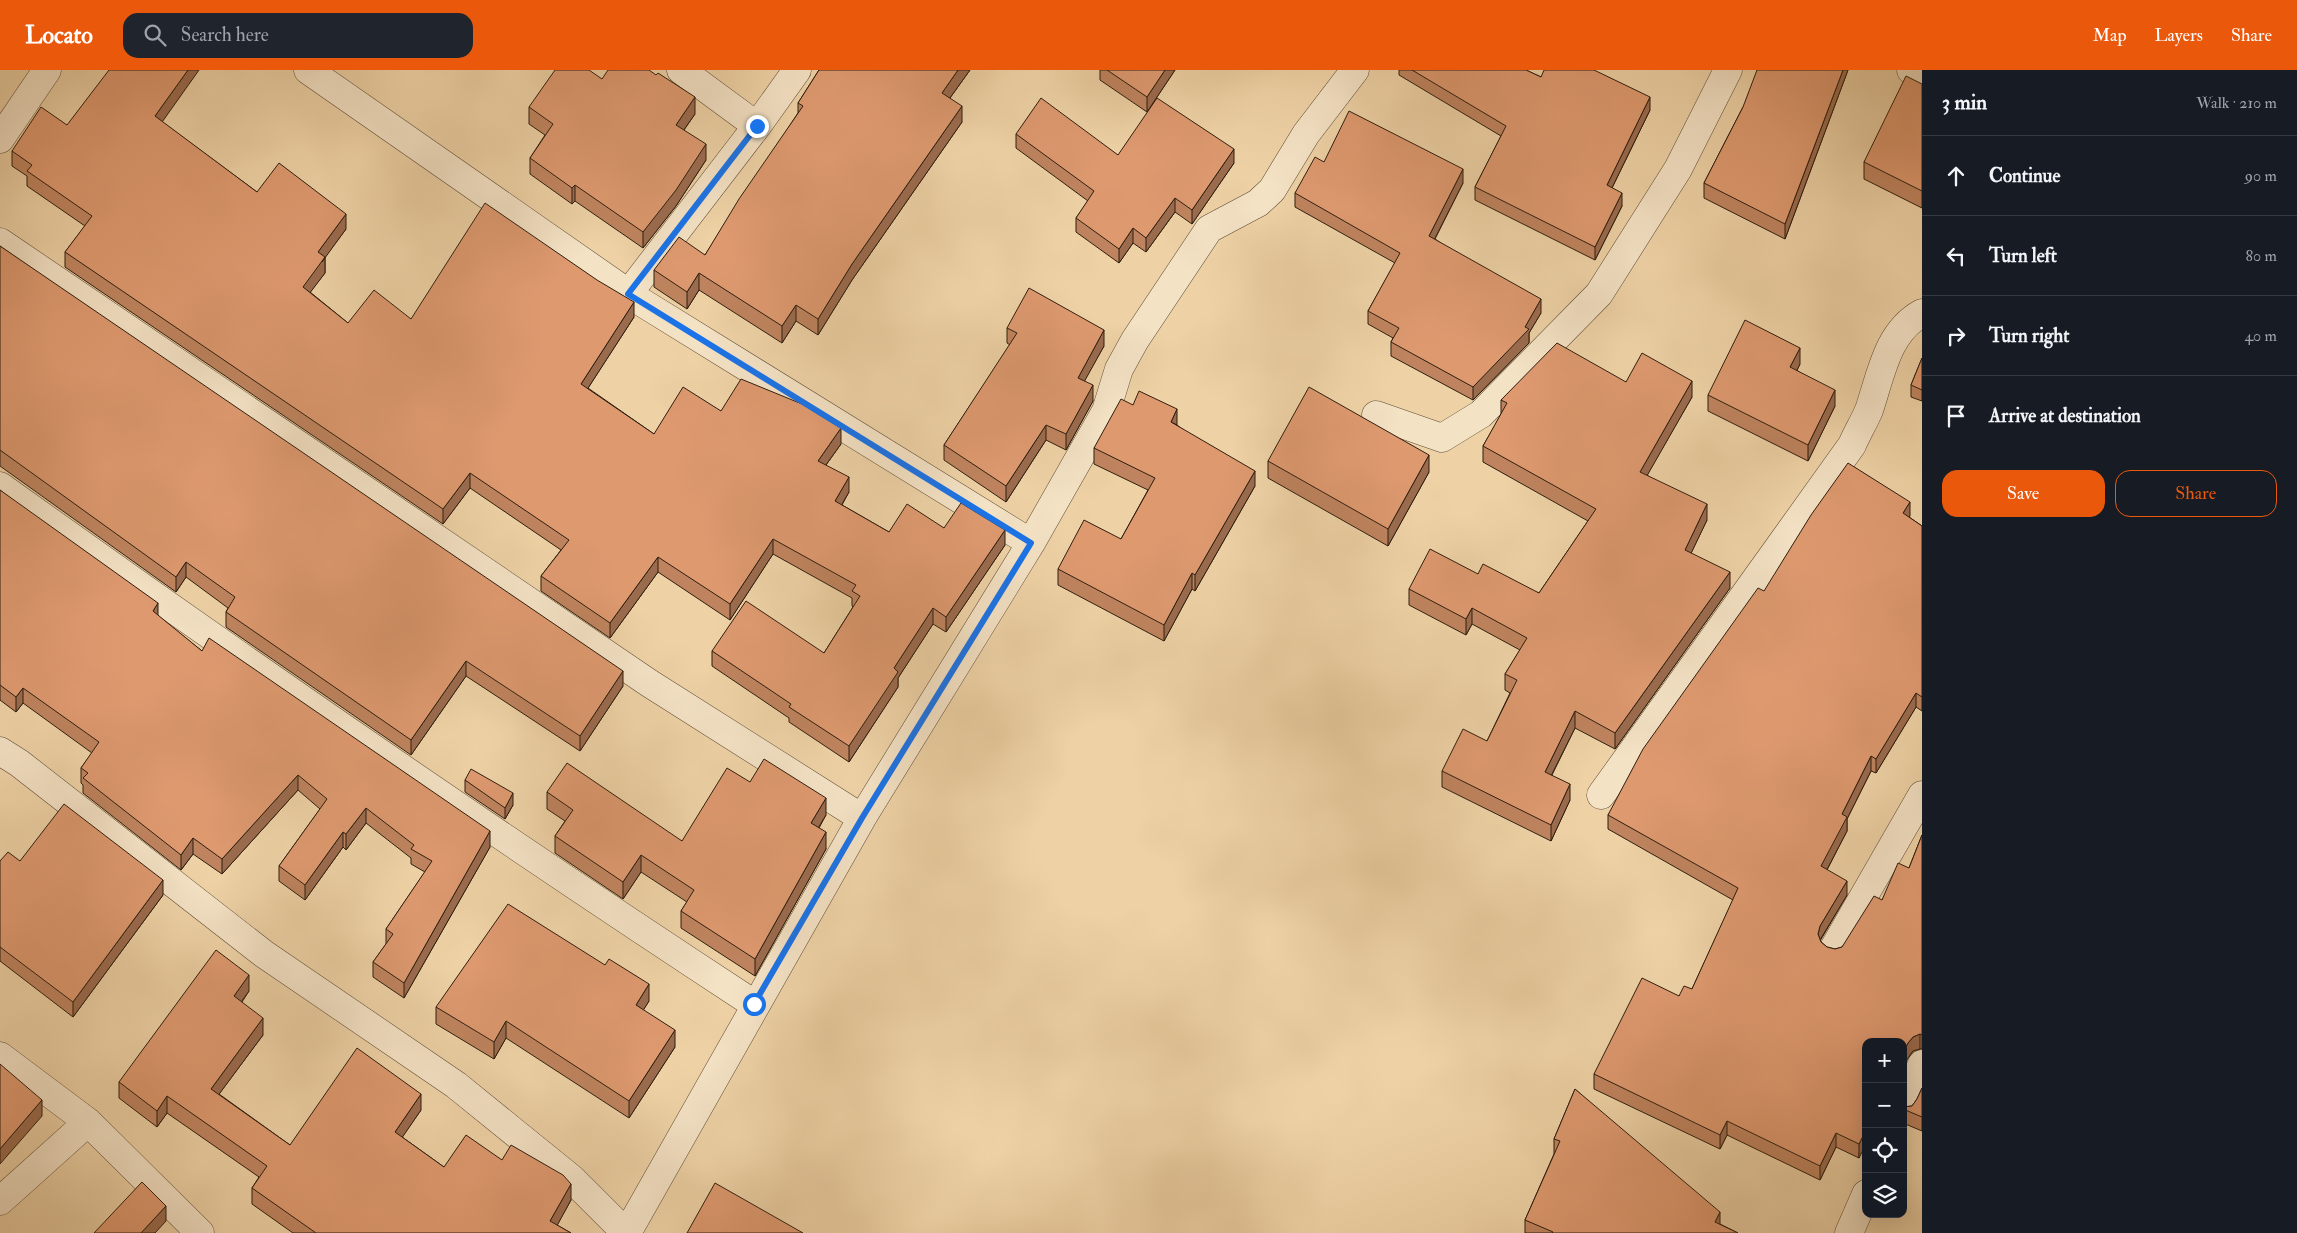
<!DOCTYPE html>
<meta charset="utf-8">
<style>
:root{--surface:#171b24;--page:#20242c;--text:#f1f3f6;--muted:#9ea1a6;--line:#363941;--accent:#ea580c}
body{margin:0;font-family:"IM FELL Double Pica",serif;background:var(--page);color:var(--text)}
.controls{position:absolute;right:15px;bottom:15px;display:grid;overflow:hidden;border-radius:10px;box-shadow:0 5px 20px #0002}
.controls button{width:45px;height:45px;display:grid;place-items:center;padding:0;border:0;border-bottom:1px solid var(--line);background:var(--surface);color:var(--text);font:25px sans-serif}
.stop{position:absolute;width:15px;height:15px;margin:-11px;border:4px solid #1a73e8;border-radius:50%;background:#fff}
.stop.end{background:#1a73e8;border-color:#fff;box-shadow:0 1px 5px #0008}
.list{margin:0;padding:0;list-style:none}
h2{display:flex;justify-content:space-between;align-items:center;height:65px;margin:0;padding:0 20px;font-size:21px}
h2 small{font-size:16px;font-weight:400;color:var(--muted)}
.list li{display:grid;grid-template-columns:32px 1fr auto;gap:15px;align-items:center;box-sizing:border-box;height:80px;padding:0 20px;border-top:1px solid var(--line)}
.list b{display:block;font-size:19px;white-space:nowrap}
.list em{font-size:16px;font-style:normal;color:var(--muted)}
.actions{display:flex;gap:10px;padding:15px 20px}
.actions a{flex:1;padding:11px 0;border:1px solid var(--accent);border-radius:15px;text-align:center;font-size:18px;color:var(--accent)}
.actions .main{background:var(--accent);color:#fff}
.icon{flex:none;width:28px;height:28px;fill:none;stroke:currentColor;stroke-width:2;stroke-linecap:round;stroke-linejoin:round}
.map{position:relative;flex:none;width:1922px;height:1163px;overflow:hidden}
header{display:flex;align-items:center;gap:30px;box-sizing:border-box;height:70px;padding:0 25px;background:var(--accent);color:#fff}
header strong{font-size:24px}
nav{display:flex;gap:28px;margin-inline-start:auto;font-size:18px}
.search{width:350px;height:45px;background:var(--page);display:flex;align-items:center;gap:12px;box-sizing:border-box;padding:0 18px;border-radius:15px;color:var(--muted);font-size:19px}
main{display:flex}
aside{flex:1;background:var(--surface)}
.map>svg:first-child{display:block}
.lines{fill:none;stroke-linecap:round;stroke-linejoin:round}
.minor-casing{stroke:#5e4b35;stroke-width:29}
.minor{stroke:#f4e2c5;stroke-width:28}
.wall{fill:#bf845f;stroke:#2e1e0f}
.shaded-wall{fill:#9b6b4e;stroke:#2e1e0f}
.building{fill:#de996f;stroke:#2e1e0f}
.route{stroke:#1a73e8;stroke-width:6}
</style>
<header>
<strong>Locato</strong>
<div class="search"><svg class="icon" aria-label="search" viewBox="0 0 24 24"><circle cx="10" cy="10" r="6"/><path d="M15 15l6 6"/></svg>Search here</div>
<nav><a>Map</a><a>Layers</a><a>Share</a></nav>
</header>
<main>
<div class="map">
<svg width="1922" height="1163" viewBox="0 0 1922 1163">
<rect width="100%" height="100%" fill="#eed2a6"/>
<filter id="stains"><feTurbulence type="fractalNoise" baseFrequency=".004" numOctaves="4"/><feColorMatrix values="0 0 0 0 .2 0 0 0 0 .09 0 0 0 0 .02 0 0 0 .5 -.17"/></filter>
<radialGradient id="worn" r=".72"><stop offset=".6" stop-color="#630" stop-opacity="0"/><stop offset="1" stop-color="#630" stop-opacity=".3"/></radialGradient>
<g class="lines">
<defs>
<path id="minor" d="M 308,0 L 638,230 L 1031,473
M 681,0 L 757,56
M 1911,0 L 1922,5
M 0,69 L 47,0
M 0,172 L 649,613 L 862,748
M 628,224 L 757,56 L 797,0
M 1376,345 L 1442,368 L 1481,344 L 1599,224 L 1678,99 L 1728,0
M 0,416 C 248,594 499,767 754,934
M 0,681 L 19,693 L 264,884 L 456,1015 L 572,1109 L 626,1163
M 1601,725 L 1852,375 C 1857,363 1864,352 1869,340 C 1881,305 1887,262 1922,243
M 1834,878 L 1922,725
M 0,986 L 88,1052 L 200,1163
M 1903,1037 L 1922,994
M 0,1131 L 88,1052
M 627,1163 L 862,748 L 1031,473 L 1106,341 L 1119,299 L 1135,270 L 1209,159 L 1258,133 L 1272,120 L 1306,64 L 1355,0
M 1849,1163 L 1866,1124"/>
</defs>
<use href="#minor" class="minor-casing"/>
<use href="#minor" class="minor"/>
</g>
<path class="wall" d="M 819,0 L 970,0 L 950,28 L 962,52 L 852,210 L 818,265 L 796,251 L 782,273 L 699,220 L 687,239 L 654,217 L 654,200 L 705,185 L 798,43 L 798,33 Z
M 1100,0 L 1175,0 L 1147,42 L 1100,10 Z
M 1399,0 L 1526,0 L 1541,7 L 1650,40 L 1612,118 L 1622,136 L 1595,190 L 1475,130 L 1475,117 L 1501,66 L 1399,5 Z
M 1848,0 L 1785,169 L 1704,128 L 1704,113 L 1743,37 Z
M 602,9 L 695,44 L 684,60 L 706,90 L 676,136 L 643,178 L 575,131 L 572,134 L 530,104 L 530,88 L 545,65 L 529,54 L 529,37 Z
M 1922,14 L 1922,138 L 1864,109 L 1864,92 Z
M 162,52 L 257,122 L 346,159 L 325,187 L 325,203 L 310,222 L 348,253 L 411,249 L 634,247 L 588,318 L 654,364 L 721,341 L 841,374 L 826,395 L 849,422 L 842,435 L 889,462 L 944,458 L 1005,475 L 946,562 L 933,554 L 898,608 L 898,617 L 849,692 L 789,652 L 789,648 L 712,596 L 712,581 L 824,583 L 853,537 L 852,536 L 852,528 L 773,484 L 730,550 L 658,502 L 610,568 L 541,521 L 541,506 L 561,480 L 470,418 L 443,454 L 65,197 L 65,182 L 85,156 L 27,116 L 27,106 L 12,96 L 12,81 L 67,55 Z
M 1016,64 L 1118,85 L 1234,93 L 1192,154 L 1175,142 L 1146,182 L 1133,173 L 1119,193 L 1076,162 L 1076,148 L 1088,131 L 1016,78 Z
M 1324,92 L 1463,113 L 1435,169 L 1541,243 L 1529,263 L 1529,273 L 1473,330 L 1391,286 L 1391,272 L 1393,268 L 1368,254 L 1368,241 L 1395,193 L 1295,137 L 1295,123 Z
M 0,176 L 623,616 L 580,681 L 466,606 L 411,685 L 226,557 L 226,542 L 228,538 L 186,507 L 176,522 L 0,396 Z
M 1007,258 L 1104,276 L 1084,311 L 1093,331 L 1066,380 L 1046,370 L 1006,432 L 944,390 L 944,375 L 1010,275 L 1007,273 Z
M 1922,288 L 1922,331 L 1911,327 L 1911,315 Z
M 1800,294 L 1797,300 L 1835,336 L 1808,391 L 1708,341 L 1708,325 Z
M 1626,312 L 1692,327 L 1647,405 L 1707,450 L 1691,483 L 1730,518 L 1615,679 L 1575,658 L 1552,705 L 1570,730 L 1551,771 L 1442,717 L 1442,701 L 1487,671 L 1510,623 L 1505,620 L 1505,604 L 1520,580 L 1472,554 L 1466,565 L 1409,535 L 1409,519 L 1478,504 L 1539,523 L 1588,451 L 1483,392 L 1483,376 L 1501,345 L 1501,330 Z
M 1133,335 L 1177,355 L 1255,416 L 1195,521 L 1192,519 L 1164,571 L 1058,515 L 1058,499 L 1121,469 L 1148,420 L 1094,394 L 1094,378 Z
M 1268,391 L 1429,402 L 1388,476 L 1268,408 Z
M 0,420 L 202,581 L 490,777 L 404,928 L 373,907 L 373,892 L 386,874 L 386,859 L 425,802 L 411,794 L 411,788 L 366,753 L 346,780 L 343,777 L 305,830 L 279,811 L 279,796 L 320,739 L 298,720 L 222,804 L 193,784 L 181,800 L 83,723 L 83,715 L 81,713 L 81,698 L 92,683 L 23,633 L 16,642 L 0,630 Z
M 1910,446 L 1909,447 L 1922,456 L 1922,641 L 1916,637 L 1876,703 L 1871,701 L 1847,749 L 1847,761 L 1827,800 L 1847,825 L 1820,871 L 1827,877 L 1835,879 L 1842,877 L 1909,798 L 1922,765 L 1922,979 L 1920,979 L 1913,981 L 1908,988 L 1866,972 L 1859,1088 L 1836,1077 L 1820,1110 L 1727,1065 L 1720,1079 L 1594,1019 L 1594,1004 L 1679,926 L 1692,919 L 1733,830 L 1608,759 L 1608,745 L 1764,521 Z
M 465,710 L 513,735 L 505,749 L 465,722 Z
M 750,712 L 826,745 L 819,758 L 826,779 L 755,906 L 681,858 L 681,841 L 687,832 L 641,802 L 623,829 L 555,783 L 555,766 L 565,751 L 547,739 L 547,722 L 682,771 Z
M 0,791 L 20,791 L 163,825 L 73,947 L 0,891 Z
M 249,921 L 242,932 L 263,965 L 219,1024 L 290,1075 L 421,1040 L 402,1067 L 444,1097 L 502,1090 L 571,1130 L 557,1155 L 571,1163 L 293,1163 L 252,1134 L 252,1118 L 259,1107 L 167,1043 L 157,1057 L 119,1028 L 119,1012 Z
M 649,931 L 643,940 L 675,977 L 629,1048 L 506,968 L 494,989 L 436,954 L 436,937 Z
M 1922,1018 L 1922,1061 L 1903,1053 L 1903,1037 L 1912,1036 L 1917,1029 Z
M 1575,1019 L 1720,1154 L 1738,1163 L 1525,1163 L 1525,1150 L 1554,1084 L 1554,1069 Z"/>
<path class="shaded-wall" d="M 188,0 L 199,0 L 155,62 L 155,46 Z
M 958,0 L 970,0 L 942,39 L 942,23 Z
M 1165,0 L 1175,0 L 1147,42 L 1147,27 Z
M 1843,0 L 1848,0 L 1785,169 L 1785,154 Z
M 695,27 L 695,44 L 676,71 L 676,55 Z
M 1650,27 L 1650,40 L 1607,128 L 1607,115 Z
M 962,36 L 962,52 L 852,210 L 818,265 L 818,249 L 852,194 Z
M 706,74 L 706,90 L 676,136 L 643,178 L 643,162 Z
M 1234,79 L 1234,93 L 1192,154 L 1192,140 Z
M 1463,99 L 1463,113 L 1429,180 L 1429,166 Z
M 575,115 L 575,131 L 572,134 L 572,118 Z
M 1622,123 L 1622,136 L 1595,190 L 1595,177 Z
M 1175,128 L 1175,142 L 1146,182 L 1146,168 Z
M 346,144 L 346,159 L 322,192 L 325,187 L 325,203 L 303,232 L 303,217 L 318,182 Z
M 1133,158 L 1133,173 L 1119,193 L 1119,179 Z
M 699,203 L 699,220 L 687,239 L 687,222 Z
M 1541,229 L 1541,243 L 1529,263 L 1529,273 L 1473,330 L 1473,317 L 1525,257 Z
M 634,232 L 634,247 L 581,329 L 581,314 Z
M 796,235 L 796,251 L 782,273 L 782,256 Z
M 1104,260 L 1104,276 L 1078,323 L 1078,308 Z
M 1800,278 L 1800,294 L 1790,314 L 1790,297 Z
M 1692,311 L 1692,327 L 1640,418 L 1640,402 Z
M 1093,315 L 1093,331 L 1066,380 L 1066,364 Z
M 1835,320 L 1835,336 L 1808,391 L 1808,375 Z
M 1177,339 L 1177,355 L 1171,352 Z
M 1046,355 L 1046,370 L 1006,432 L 1006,416 Z
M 841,358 L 841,374 L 818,406 L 818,391 Z
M 1429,385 L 1429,402 L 1388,476 L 1388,459 Z
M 1255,401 L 1255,416 L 1195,521 L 1195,505 Z
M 470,403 L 470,418 L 443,454 L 443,439 Z
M 849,407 L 849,422 L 835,446 L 835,431 Z
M 1910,432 L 1910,446 L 1903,457 L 1903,443 Z
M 1707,434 L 1707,450 L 1685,496 L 1685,480 Z
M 1005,460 L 1005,475 L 946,562 L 946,547 Z
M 773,469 L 773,484 L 730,550 L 730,534 Z
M 658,487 L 658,502 L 610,568 L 610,553 Z
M 186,492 L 186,507 L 176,522 L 176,507 Z
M 1730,502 L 1730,518 L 1615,679 L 1615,663 Z
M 1192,503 L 1192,519 L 1164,571 L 1164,555 Z
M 158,533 L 158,548 L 153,541 Z
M 933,538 L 933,554 L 898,608 L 898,617 L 849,692 L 849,676 L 894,598 Z
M 1472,538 L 1472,554 L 1466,565 L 1466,549 Z
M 466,591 L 466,606 L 411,685 L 411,670 Z
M 623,601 L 623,616 L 580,681 L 580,666 Z
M 23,618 L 23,633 L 16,642 L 16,627 Z
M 1916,623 L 1916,637 L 1876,703 L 1876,689 Z
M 1575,641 L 1575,658 L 1545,718 L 1545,702 Z
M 1871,686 L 1871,701 L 1847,749 L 1847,761 L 1821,811 L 1821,796 L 1842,744 Z
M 298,705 L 298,720 L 222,804 L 222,789 Z
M 1570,714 L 1570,730 L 1551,771 L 1551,755 Z
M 513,723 L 513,735 L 505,749 L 505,738 Z
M 826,728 L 826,745 L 811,770 L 811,753 Z
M 366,738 L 366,753 L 346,780 L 346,764 Z
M 490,761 L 490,777 L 404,928 L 404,913 Z
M 343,762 L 343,777 L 305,830 L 305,815 Z
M 826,762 L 826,779 L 755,906 L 755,889 Z
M 193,768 L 193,784 L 181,800 L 181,785 Z
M 641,785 L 641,802 L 623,829 L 623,812 Z
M 163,810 L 163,825 L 73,947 L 73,932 Z
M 1847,811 L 1847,825 L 1820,870 L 1818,864 L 1820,856 Z
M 249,905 L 249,921 L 234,942 L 234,926 Z
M 649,914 L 649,931 L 636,952 L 636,935 Z
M 263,948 L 263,965 L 211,1035 L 211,1019 Z
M 506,951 L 506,968 L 494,989 L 494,972 Z
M 675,960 L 675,977 L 629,1048 L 629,1031 Z
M 1920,964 L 1920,979 L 1913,981 L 1908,988 L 1903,998 L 1903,983 L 1908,973 L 1913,967 Z
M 421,1024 L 421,1040 L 395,1078 L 395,1062 Z
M 167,1026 L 167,1043 L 157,1057 L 157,1041 Z
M 42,1030 L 42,1046 L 0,1094 L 0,1079 Z
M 1727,1051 L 1727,1065 L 1720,1079 L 1720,1065 Z
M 1866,1060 L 1866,1074 L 1859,1088 L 1859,1074 Z
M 1836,1063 L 1836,1077 L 1820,1110 L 1820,1096 Z
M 571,1114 L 571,1130 L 553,1163 L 550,1151 Z
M 166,1136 L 166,1151 L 155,1163 L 141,1163 Z
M 1720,1142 L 1720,1158 L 1715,1152 Z"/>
<path class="building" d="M 109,0 L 188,0 L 155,46 L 257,122 L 279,93 L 346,144 L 318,182 L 325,187 L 303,217 L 348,253 L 374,220 L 411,249 L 485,133 L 597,210 L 634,232 L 581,314 L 654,364 L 683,317 L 721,341 L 741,309 L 802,334 L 841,358 L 818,391 L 849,407 L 835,431 L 889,462 L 907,434 L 944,458 L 961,433 L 1005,460 L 946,547 L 933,538 L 894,598 L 898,602 L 849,676 L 789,637 L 791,634 L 712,581 L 746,531 L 824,583 L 860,526 L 852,521 L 856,515 L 773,469 L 730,534 L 658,487 L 610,553 L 541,506 L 569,470 L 470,403 L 443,439 L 65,182 L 92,146 L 27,101 L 32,95 L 12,81 L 41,37 L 67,55 Z
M 555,0 L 589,0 L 602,9 L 608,0 L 649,0 L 656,5 L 658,3 L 695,27 L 676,55 L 706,74 L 676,120 L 643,162 L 575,115 L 572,118 L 530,88 L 553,54 L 529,37 Z
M 819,0 L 958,0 L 942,23 L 962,36 L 852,194 L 818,249 L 796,235 L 782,256 L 699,203 L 687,222 L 654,200 L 679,167 L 705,185 L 739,129 L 803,36 L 798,33 Z
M 1107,0 L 1165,0 L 1147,27 Z
M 1412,0 L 1526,0 L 1541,7 L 1544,0 L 1594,0 L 1650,27 L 1607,115 L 1622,123 L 1595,177 L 1475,117 L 1506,56 Z
M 1757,0 L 1843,0 L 1785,154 L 1704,113 L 1743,37 Z
M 1906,6 L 1922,14 L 1922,121 L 1864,92 Z
M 1041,28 L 1118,85 L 1157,28 L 1234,79 L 1192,140 L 1175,128 L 1146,168 L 1133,158 L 1119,179 L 1076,148 L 1094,121 L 1016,64 Z
M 1349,41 L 1463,99 L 1429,166 L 1541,229 L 1525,257 L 1529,259 L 1473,317 L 1391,272 L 1399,258 L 1368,241 L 1400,183 L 1295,123 L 1315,87 L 1324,92 Z
M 0,176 L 623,601 L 580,666 L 466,591 L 411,670 L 226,542 L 235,527 L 186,492 L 176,507 L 0,380 Z
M 1029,218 L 1104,260 L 1078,308 L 1093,315 L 1066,364 L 1046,355 L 1006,416 L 944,375 L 1017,263 L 1007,258 Z
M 1745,250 L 1800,278 L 1790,297 L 1835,320 L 1808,375 L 1708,325 Z
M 1557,273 L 1626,312 L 1642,283 L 1692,311 L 1640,402 L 1707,434 L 1685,480 L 1730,502 L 1615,663 L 1575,641 L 1545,702 L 1570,714 L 1551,755 L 1442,701 L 1463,659 L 1487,671 L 1517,610 L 1505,604 L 1527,568 L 1472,538 L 1466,549 L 1409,519 L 1430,479 L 1478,504 L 1483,494 L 1539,523 L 1596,439 L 1483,376 L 1507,333 L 1501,330 Z
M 1922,288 L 1922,320 L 1911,315 Z
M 1309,317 L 1429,385 L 1388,459 L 1268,391 Z
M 1139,321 L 1177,339 L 1171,352 L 1255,401 L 1195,505 L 1192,503 L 1164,555 L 1058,499 L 1084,450 L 1121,469 L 1155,408 L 1094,378 L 1121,329 L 1133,335 Z
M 1848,393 L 1910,432 L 1903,443 L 1922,456 L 1922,627 L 1916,623 L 1876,689 L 1871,686 L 1842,744 L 1847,747 L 1821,796 L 1847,811 L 1820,856 L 1818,864 L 1821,872 L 1827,877 L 1835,879 L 1842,877 L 1874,826 L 1882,830 L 1898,793 L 1909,798 L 1922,765 L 1922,965 L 1920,964 L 1913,967 L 1908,973 L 1903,983 L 1903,972 L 1866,972 L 1866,1060 L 1859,1074 L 1836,1063 L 1820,1096 L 1727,1051 L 1720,1065 L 1594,1004 L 1642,908 L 1679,926 L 1684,916 L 1692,919 L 1738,818 L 1608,745 L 1643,679 L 1758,518 L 1764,521 L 1811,445 Z
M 0,420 L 158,533 L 153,541 L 202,581 L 209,568 L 490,761 L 404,913 L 373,892 L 393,864 L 386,859 L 432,791 L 411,779 L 414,775 L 366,738 L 346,764 L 343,762 L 305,815 L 279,796 L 327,729 L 298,705 L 222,789 L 193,768 L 181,785 L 83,708 L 88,703 L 81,698 L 99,672 L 23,618 L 16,627 L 0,615 Z
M 764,689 L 826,728 L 811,753 L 826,762 L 755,889 L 681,841 L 694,820 L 641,785 L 623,812 L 555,766 L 573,740 L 547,722 L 567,693 L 682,771 L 727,698 L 750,712 Z
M 471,699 L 513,723 L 505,738 L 465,710 Z
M 64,734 L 163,810 L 73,932 L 0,877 L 0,791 L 8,782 L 20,791 Z
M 508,834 L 605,895 L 609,889 L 649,914 L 636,935 L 675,960 L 629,1031 L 506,951 L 494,972 L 436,937 Z
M 216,880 L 249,905 L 234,926 L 263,948 L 211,1019 L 290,1075 L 357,978 L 421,1024 L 395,1062 L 444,1097 L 466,1065 L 502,1090 L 511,1075 L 563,1105 L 571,1114 L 550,1151 L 571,1163 L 316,1163 L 252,1118 L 267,1096 L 167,1026 L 157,1041 L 119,1012 Z
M 0,994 L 42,1030 L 0,1079 Z
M 1922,1018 L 1922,1047 L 1903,1039 L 1903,1037 L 1912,1036 L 1917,1029 Z
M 1575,1019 L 1720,1142 L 1715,1152 L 1738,1163 L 1552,1163 L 1553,1162 L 1525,1150 L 1560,1071 L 1554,1069 Z
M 142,1112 L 166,1136 L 141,1163 L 94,1163 Z
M 715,1113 L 803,1163 L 687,1163 Z"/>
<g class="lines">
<path class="route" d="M 754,934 L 862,748 L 1031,473 L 628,224 L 757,56"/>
</g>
<rect width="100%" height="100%" filter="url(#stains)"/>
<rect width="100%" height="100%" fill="url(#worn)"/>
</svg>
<div class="controls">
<button>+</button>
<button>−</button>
<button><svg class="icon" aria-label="locate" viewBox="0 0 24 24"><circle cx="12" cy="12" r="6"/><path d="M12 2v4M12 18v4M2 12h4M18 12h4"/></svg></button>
<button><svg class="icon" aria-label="layers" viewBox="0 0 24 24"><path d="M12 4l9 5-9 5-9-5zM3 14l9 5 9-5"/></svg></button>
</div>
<div class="stop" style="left:754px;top:934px"></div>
<div class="stop end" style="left:757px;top:56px"></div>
</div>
<aside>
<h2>3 min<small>Walk · 210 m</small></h2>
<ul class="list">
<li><svg class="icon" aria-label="ahead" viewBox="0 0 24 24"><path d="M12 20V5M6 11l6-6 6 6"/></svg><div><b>Continue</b></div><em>90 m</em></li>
<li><svg class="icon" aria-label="left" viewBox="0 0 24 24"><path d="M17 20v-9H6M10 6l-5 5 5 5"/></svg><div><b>Turn left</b></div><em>80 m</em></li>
<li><svg class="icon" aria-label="right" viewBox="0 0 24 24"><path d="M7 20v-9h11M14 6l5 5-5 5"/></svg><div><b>Turn right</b></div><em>40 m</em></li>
<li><svg class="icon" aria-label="arrive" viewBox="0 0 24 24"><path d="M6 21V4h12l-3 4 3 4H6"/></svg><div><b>Arrive at destination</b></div></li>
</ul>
<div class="actions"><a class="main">Save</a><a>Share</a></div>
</aside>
</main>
